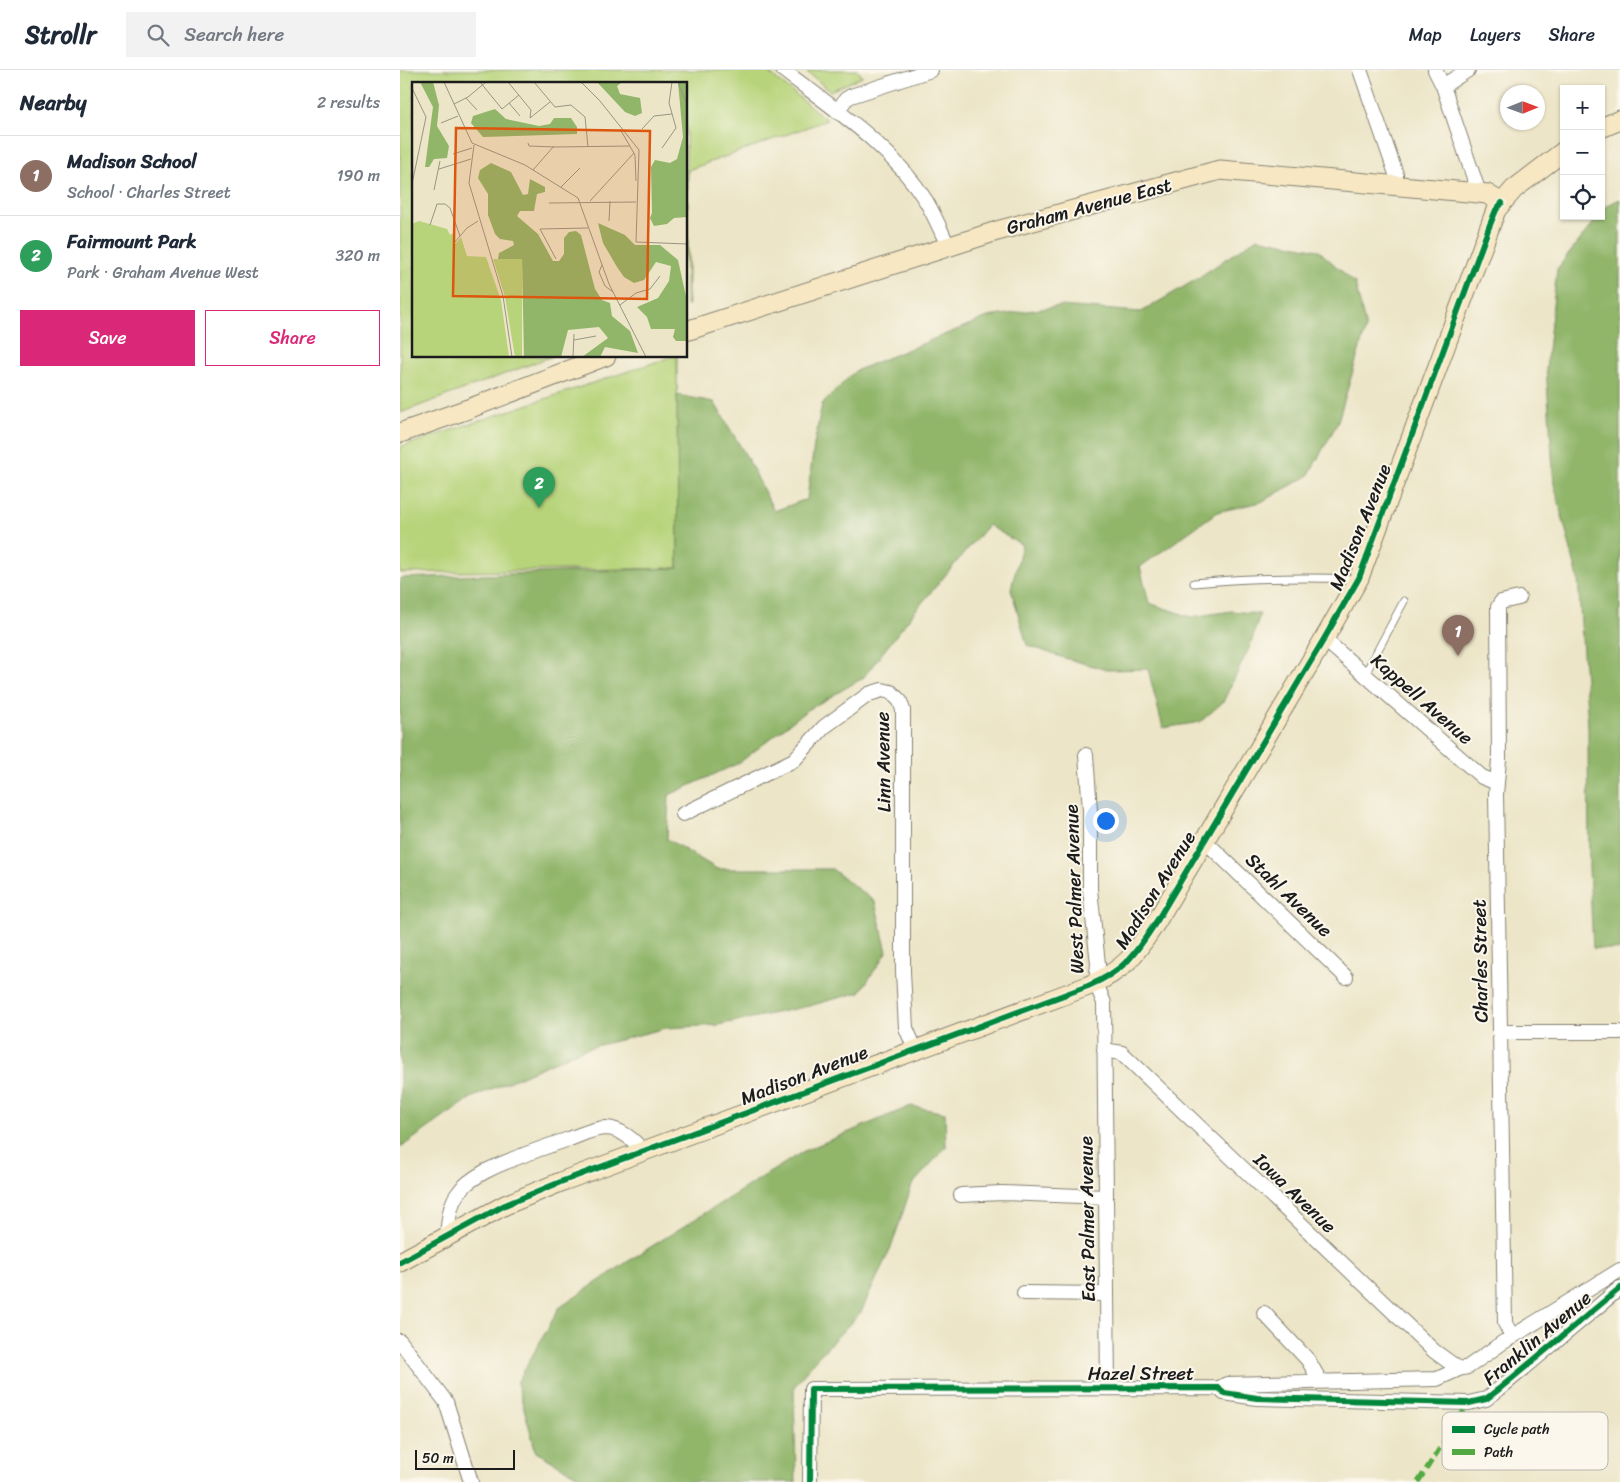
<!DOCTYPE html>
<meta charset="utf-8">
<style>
:root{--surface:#fff;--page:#f2f2f3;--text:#1f2937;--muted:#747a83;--line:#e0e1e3;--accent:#db2777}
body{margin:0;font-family:Sriracha,sans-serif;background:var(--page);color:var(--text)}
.controls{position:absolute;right:15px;top:15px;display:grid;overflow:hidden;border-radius:0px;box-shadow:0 1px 4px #0004}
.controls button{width:45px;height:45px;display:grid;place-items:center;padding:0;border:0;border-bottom:1px solid var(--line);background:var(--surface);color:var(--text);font:25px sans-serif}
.compass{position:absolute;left:1100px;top:15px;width:45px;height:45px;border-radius:50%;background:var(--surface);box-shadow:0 1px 4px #0004;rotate:89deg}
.scale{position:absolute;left:15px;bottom:12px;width:100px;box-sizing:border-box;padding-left:5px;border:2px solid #1c1c1c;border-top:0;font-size:14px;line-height:18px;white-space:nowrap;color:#1c1c1c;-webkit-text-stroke:4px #fbf7ec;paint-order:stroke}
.you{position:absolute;left:705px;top:750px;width:18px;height:18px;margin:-12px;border:4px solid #fff;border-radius:50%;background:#1a73e8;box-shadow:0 0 0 8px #1a73e833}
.badge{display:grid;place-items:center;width:32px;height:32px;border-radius:50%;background:var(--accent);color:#fff;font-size:16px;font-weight:700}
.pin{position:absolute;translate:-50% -41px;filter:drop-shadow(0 1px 2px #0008)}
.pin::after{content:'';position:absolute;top:26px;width:18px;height:15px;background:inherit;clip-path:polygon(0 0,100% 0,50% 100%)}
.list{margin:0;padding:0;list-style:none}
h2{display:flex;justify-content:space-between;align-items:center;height:65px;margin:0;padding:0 20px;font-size:21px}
h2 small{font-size:16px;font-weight:400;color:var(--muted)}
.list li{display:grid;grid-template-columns:32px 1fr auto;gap:15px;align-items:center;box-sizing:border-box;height:80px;padding:0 20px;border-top:1px solid var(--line)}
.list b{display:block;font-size:19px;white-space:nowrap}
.list p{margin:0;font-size:16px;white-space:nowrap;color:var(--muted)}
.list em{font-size:16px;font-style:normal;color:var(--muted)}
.actions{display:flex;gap:10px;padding:15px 20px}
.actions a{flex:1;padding:11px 0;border:1px solid var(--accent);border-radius:0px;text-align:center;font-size:18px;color:var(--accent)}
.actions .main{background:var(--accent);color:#fff}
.icon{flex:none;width:28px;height:28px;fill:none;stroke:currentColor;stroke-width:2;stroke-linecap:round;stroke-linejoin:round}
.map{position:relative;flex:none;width:1220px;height:1412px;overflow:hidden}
header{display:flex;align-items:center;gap:30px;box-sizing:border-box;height:70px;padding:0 25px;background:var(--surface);border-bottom:1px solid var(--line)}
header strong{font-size:24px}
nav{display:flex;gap:28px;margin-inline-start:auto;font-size:18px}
.search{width:350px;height:45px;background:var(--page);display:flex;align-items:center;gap:12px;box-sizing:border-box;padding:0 18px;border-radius:0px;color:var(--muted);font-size:19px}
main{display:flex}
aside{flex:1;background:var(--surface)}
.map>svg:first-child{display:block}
.green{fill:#b7d47a;stroke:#6a784b}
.forest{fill:#91b66a;stroke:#566943}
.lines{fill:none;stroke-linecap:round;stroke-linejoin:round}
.lane-casing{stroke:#848072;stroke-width:9}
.street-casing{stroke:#848072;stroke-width:16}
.secondary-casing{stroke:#848072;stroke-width:21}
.lane{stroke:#fff;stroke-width:7}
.street{stroke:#fff;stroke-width:14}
.secondary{stroke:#f7e8c3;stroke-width:19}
.quiet{stroke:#52a943;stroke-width:5;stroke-dasharray:10 5;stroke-linecap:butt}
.cycleway-casing{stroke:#fbf7ec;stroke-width:9}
.cycleway{stroke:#00873e;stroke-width:6}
.labels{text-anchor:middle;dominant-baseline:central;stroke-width:4;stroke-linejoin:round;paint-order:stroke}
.street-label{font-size:19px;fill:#1c1c1c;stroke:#fbf7ec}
.inset-road{fill:none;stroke:#999583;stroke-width:1}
.view{fill:#de560d;fill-opacity:0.15;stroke:#de560d;stroke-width:2.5}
.inset-edge{fill:none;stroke:#1c1c1c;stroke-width:2.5}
.key{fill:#fbf7ec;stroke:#b8b5ae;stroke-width:1}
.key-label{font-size:14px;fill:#1c1c1c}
</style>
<header>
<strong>Strollr</strong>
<div class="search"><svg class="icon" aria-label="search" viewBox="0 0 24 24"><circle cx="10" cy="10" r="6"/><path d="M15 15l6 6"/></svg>Search here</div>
<nav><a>Map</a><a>Layers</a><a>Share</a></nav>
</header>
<main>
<aside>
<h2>Nearby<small>2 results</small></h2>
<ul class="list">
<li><span class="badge" style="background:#8d6e63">1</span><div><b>Madison School</b><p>School · Charles Street</p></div><em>190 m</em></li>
<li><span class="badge" style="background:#2e9e5b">2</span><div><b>Fairmount Park</b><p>Park · Graham Avenue West</p></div><em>320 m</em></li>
</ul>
<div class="actions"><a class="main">Save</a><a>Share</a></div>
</aside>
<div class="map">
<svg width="1220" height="1412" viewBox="0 0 1220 1412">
<rect width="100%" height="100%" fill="#fbf7ec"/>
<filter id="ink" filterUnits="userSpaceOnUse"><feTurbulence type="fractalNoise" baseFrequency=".02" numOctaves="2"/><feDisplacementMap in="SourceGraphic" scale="10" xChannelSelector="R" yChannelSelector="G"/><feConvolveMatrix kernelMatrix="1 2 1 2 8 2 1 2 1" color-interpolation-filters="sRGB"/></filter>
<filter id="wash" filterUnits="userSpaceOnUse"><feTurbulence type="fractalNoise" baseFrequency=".0096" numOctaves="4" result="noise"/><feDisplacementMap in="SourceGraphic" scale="20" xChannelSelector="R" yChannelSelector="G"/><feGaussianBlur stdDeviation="1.12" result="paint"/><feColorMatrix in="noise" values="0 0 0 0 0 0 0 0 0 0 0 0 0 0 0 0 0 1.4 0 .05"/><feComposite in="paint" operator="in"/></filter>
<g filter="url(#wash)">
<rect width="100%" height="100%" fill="#ece5c7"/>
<path class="green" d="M 0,0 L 371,0 L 368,2 L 427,50 L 288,100 L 288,235 L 286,236 L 286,14 L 14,14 L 14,286 L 153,286 L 0,343 Z
M 405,0 L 458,0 L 462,7 L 430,21 Z
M 274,286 L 277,286 L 278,498 L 0,503 L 0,377 Z"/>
<path class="forest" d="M 1220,129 L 1220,880 L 1193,878 L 1189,798 L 1188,656 L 1178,508 L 1154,414 L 1146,298 L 1157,199 L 1199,146 L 1201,146 C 1202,136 1212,133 1220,129 Z
M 857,168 L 918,180 L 955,213 L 966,258 L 937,354 L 908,406 L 861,432 L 817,442 L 740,497 L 749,533 L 791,547 L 832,541 L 860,544 L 850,576 L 823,632 L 800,652 L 763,658 L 748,599 L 708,600 L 664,588 L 627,575 L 611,519 L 622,475 L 588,455 L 515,541 L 463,608 L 406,641 L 339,693 L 269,725 L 267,769 L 317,799 L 432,799 L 475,832 L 487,882 L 460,922 L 409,936 L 318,955 L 266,958 L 184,979 L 71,1028 L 0,1078 L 0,508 L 278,498 L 277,325 L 314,332 L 348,389 L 374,441 L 407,429 L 414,375 L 422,334 L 455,301 L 588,247 L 660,236 L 741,242 L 792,212 Z
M 511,1036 L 545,1043 L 546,1077 L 512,1115 L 492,1175 L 461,1242 L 415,1290 L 394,1317 L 396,1412 L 189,1412 L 136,1382 L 117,1313 L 159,1238 L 233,1188 L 404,1081 Z"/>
</g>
<g filter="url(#ink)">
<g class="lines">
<defs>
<path id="lane" d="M 794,513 C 847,508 901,507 955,509
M 965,604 L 1004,531"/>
<path id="street" d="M 383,0 C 434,39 492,76 526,131 C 535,146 541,161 548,176
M 960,0 L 996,104 L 996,114
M 1035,0 L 1043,16 L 1079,123
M 1043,16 L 1068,0
M 437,41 L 446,29 L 451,26 L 531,0
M 924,569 L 1082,707 L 1097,713
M 686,685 L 690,740 L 690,819 L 698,894 L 696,913 L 704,933 L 708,1318
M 283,744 L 394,690 L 424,657 L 469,624 L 482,620 L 491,622 L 500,631 L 503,640 L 503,902 L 506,958 L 515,979
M 805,771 L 946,907
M 1100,962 L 1220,962
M 704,980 L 722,983 L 1034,1281 L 1059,1299
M 561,1125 L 602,1123 L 706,1127
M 47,1165 C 49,1150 49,1134 59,1122 C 65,1113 77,1106 86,1101 C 112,1088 142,1078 169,1069 C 181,1065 193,1058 206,1058 C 222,1059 233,1070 244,1081
M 624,1223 L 706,1224
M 864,1243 L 908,1290 L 920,1311
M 1112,1267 L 1105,1253 L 1096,724 L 1099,690 L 1098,537 L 1101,532 L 1119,528
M 0,1271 L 46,1332 L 71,1412
M 819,1318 L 827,1314 L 1037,1309 L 1059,1299 L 1068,1297 L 1102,1273 L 1220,1200
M 410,1412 L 411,1319 L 819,1318 L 824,1323 L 857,1328 L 1069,1333 L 1086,1329 L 1099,1319 L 1220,1218"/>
<path id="secondary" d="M 1201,58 L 1220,50
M 286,261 L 597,161 L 820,100 L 1079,123 L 1087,124 L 1102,133
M 0,363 L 68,339 L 206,286
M 0,1192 L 105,1135 L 163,1111 L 688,916 C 727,899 736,883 758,849 L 924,569 L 959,508 L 1096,140 L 1114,119 L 1164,81"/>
</defs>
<use href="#lane" class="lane-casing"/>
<use href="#street" class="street-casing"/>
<use href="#secondary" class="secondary-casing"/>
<use href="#lane" class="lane"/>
<use href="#street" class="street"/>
<use href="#secondary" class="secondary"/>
<path class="quiet" d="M 1018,1412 L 1069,1333"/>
<defs>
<path id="cycleway" d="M 0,1192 L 105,1135 L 163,1111 L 688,916 C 727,899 736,883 758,849 L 924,569 L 959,508 L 1089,157 L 1096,140 L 1102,133
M 410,1412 L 411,1319 L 819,1318 L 824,1323 L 857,1328 L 1069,1333 L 1086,1329 L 1099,1319 L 1220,1218"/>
</defs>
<use href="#cycleway" class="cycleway-casing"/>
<use href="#cycleway" class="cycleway"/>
</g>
</g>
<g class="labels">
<g class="street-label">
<text transform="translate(689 136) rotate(-15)">Graham Avenue East</text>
<text transform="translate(960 457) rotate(-68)">Madison Avenue</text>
<text transform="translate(1022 629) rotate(41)">Kappell Avenue</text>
<text transform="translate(483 692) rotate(-91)">Linn Avenue</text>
<text transform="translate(674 819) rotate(-92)">West Palmer Avenue</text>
<text transform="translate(755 820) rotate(-58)">Madison Avenue</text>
<text transform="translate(889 825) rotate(44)">Stahl Avenue</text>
<text transform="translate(1080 891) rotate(-91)">Charles Street</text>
<text transform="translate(404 1005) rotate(-21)">Madison Avenue</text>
<text transform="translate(895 1123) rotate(44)">Iowa Avenue</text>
<text transform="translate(687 1149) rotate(-91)">East Palmer Avenue</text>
<text transform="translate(1137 1268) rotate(-40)">Franklin Avenue</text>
<text x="741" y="1303">Hazel Street</text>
</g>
</g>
<g transform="translate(12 12)">
<rect width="275" height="275" fill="#ece5c7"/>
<path d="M 7,139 L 35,147 L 38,153 L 43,150 L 42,163 L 49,155 L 55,174 L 74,175 L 89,218 L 97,275 L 0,275 L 0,142 ZM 81,177 L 110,177 L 110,275 L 103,275 L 93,215 Z" fill="#b7d47a"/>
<path d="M 8,0 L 21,0 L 27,23 L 25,44 L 37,64 L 35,76 L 22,77 L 17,85 L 13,85 L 21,25 ZM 185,0 L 210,0 L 205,4 L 208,12 L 228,16 L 230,31 L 223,34 L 213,30 ZM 266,0 L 275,0 L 275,135 L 262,136 L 255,142 L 242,144 L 238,136 L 240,131 L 239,85 L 243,78 L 258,81 L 265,77 L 271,55 ZM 83,27 L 94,37 L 127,44 L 138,42 L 142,36 L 159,36 L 165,45 L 165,52 L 71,55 L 59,41 L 61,34 ZM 79,81 L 99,90 L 111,113 L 116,112 L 118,97 L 133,105 L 133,110 L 125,112 L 122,129 L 108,129 L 105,134 L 126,152 L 141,179 L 147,179 L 152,172 L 152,156 L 157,150 L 164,149 L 169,153 L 183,207 L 190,218 L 198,221 L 200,234 L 218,249 L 226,271 L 193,265 L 188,275 L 170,275 L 196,256 L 187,245 L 156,248 L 149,275 L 112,275 L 110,177 L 86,177 L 87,171 L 102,163 L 101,159 L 88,157 L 83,152 L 76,133 L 76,112 L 66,96 L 68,88 ZM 186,141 L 213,153 L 223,163 L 248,163 L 266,178 L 275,219 L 275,259 L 264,259 L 261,255 L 263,247 L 239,247 L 235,235 L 225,225 L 246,216 L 257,199 L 259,184 L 244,180 L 232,198 L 222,201 L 212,195 L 205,185 L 191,161 Z" fill="#91b66a"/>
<path class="inset-road" d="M 32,0 L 60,61 L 113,83 L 166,116 L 197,202 L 234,275M 68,0 L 90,27 L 107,13M 96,0 L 119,28 L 118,36 L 138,20M 122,0 L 143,25 L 159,23 L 173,35 L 176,65M 169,0 L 188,19 L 227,68 L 224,160 L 275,162M 266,0 L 275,23M 0,6 L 14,35 L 0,102M 54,16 L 65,28M 97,21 L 108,34M 42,22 L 56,15 L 74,0M 29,41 L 46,34M 208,47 L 223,73 L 224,99M 230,47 L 242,34 L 260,32M 116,61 L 117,64 L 143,65 L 218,64M 62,63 L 57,101 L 91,214 L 100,275M 250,66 L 264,46 L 257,21 L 260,0M 41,72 L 60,66M 27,87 L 59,77M 121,88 L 142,64M 149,105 L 168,86M 22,108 L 28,79M 178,119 L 222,71M 137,121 L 224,120M 197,139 L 198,119M 18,143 L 25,122 L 33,122 L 38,126 L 48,154M 42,161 L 55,146 L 66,139M 144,177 L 128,147 L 176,146M 190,183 L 187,190 L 193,204 L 201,210M 208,223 L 224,211 L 238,207 L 248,194M 162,258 L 184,254M 161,275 L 162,252"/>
<path class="view" d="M 44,46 L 238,49 L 235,217 L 41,214 Z"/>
<rect width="275" height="275" class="inset-edge"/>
</g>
<rect x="1042" y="1342" width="166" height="58" rx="8" class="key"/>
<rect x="1052" y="1356" width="23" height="7" fill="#00873e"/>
<rect x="1052" y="1379" width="23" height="6" fill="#52a943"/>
<g class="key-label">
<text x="1084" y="1364">Cycle path</text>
<text x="1084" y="1387">Path</text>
</g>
</svg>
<div class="controls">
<button>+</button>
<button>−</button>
<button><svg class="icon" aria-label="locate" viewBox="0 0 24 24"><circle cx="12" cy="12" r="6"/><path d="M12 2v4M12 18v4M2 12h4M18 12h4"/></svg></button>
</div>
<svg class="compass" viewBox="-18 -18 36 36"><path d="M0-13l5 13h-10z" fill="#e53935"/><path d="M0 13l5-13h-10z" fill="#747a83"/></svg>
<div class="scale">50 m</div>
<div class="you"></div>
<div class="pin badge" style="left:1058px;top:586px;background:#8d6e63">1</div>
<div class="pin badge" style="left:139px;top:438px;background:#2e9e5b">2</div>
</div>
</main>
